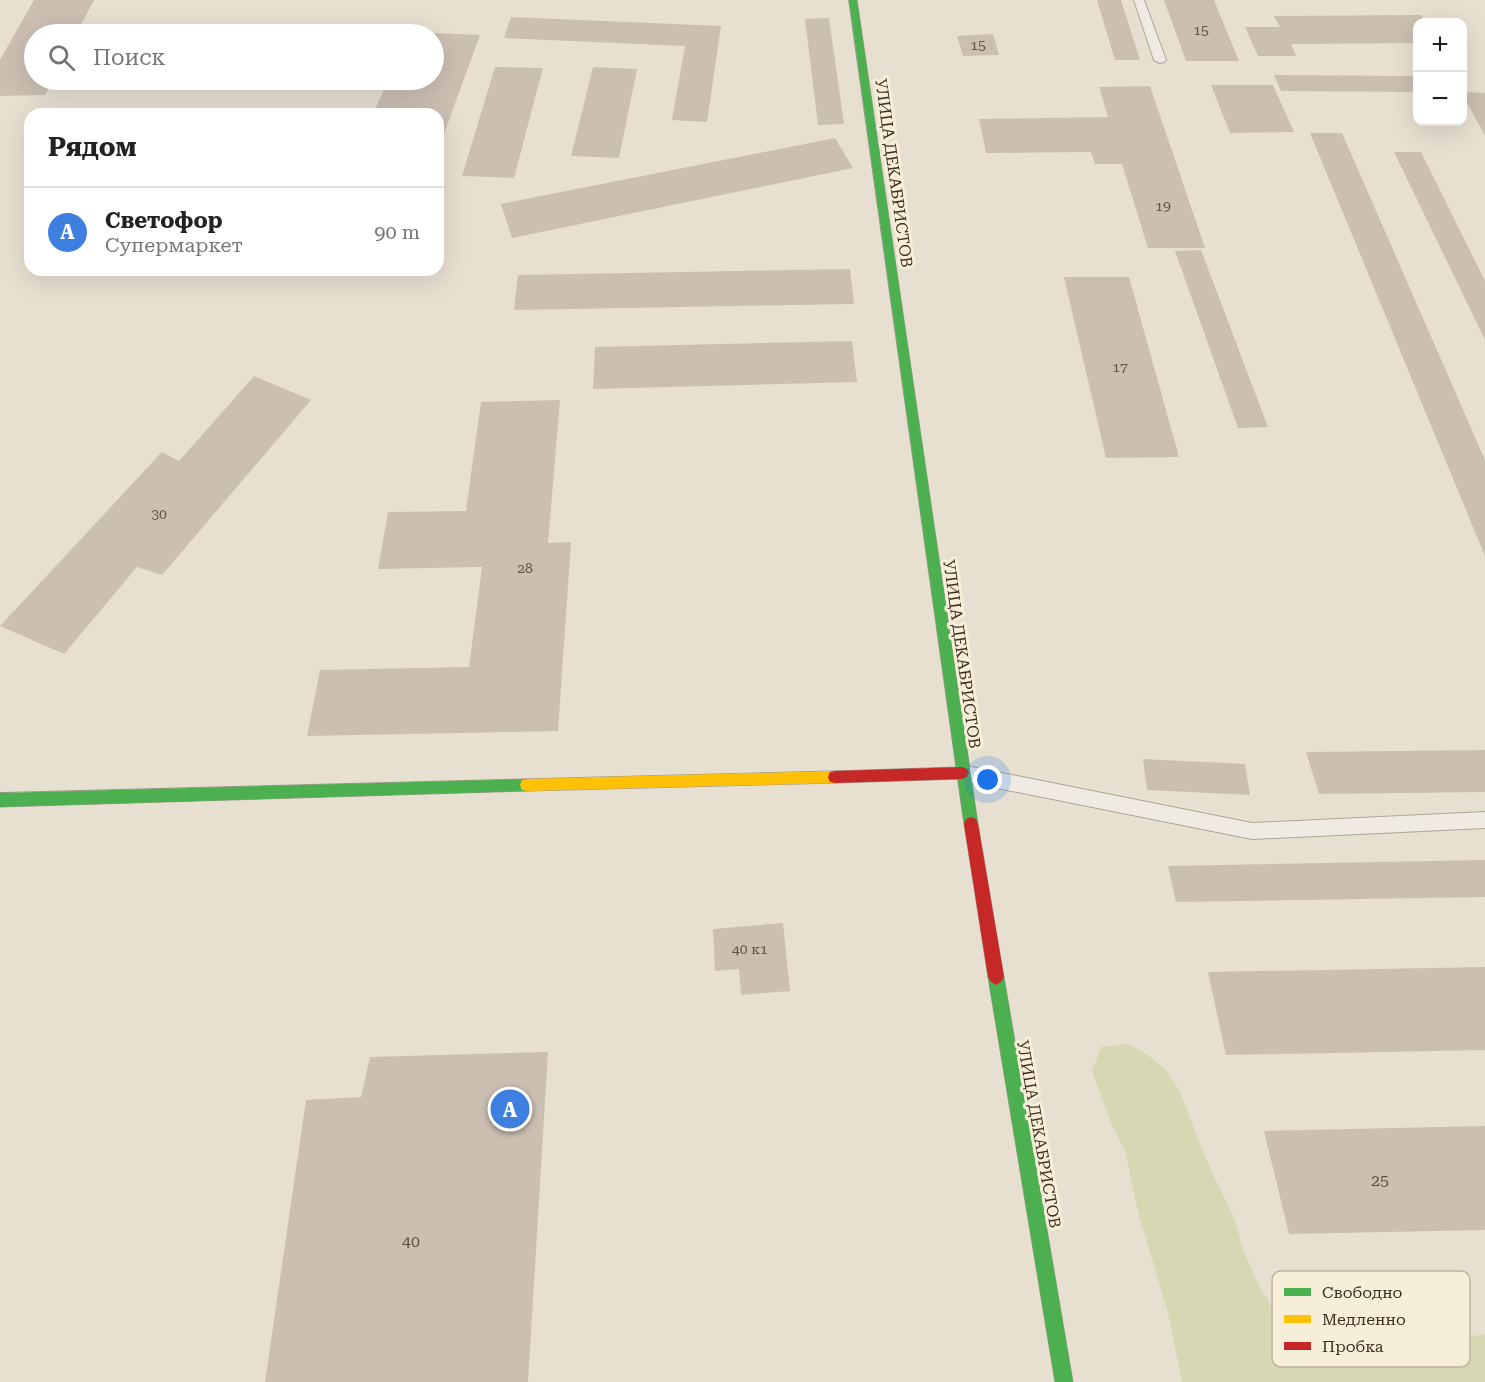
<!DOCTYPE html>
<html lang="ru">
<meta charset="utf-8">
<style>
:root{--surface:#fff;--page:#f2f2f2;--text:#222;--muted:#767676;--line:#e0e0e0;--accent:#786c5e}
body{margin:0;font-family:"Roboto Serif",serif;background:var(--page);color:var(--text)}
.controls{position:absolute;right:18px;top:18px;display:grid;overflow:hidden;border-radius:12px;box-shadow:0 6px 24px #0002}
.controls button{width:54px;height:54px;display:grid;place-items:center;padding:0;border:0;border-bottom:2px solid var(--line);background:var(--surface);color:var(--text);font:30px sans-serif}
.you{position:absolute;left:988px;top:780px;width:21px;height:21px;margin:-15px;border:4px solid #fff;border-radius:50%;background:#1a73e8;box-shadow:0 0 0 9px #1a73e833}
.badge{display:grid;place-items:center;width:39px;height:39px;border-radius:50%;background:var(--accent);color:#fff;font-size:20px;font-weight:700}
.pin{position:absolute;translate:-50% -50%;border:3px solid #fff;box-shadow:0 2px 6px #0006}
.list{margin:0;padding:0;list-style:none}
h2{display:flex;justify-content:space-between;align-items:center;height:78px;margin:0;padding:0 24px;font-size:26px}
h2 small{font-size:20px;font-weight:400;color:var(--muted)}
.list li{display:grid;grid-template-columns:39px 1fr auto;gap:18px;align-items:center;box-sizing:border-box;height:90px;padding:0 24px;border-top:2px solid var(--line)}
.list b{display:block;font-size:22px;white-space:nowrap}
.list p{margin:0;font-size:20px;white-space:nowrap;color:var(--muted)}
.list em{font-size:20px;font-style:normal;color:var(--muted)}
.icon{flex:none;width:33px;height:33px;fill:none;stroke:currentColor;stroke-width:2;stroke-linecap:round;stroke-linejoin:round}
.map{position:relative;flex:none;width:1485px;height:1382px;overflow:hidden}
.search{position:absolute;background:var(--surface);box-shadow:0 6px 24px #0002;left:24px;top:24px;width:420px;height:66px;display:flex;align-items:center;gap:15px;box-sizing:border-box;padding:0 21px;border-radius:33px;color:var(--muted);font-size:22px}
.panel{position:absolute;background:var(--surface);box-shadow:0 6px 24px #0002;left:24px;top:108px;width:420px;height:168px;border-radius:18px}
.map>svg:first-child{display:block}
.green{fill:#d6d7b3}
.building{fill:#cbbfb2}
.lines{fill:none;stroke-linecap:round;stroke-linejoin:round}
.lane-casing{stroke:#ada599;stroke-width:2}
.fast-casing{stroke:#9c958a;stroke-width:1}
.slow-casing{stroke:#9c958a;stroke-width:1}
.jam-casing{stroke:#9c958a;stroke-width:1}
.lane{fill:#efebe3;fill-rule:evenodd}
.fast{fill:#4caf50;fill-rule:evenodd}
.slow{fill:#ffc107;fill-rule:evenodd}
.jam{fill:#c62828;fill-rule:evenodd}
.labels{text-anchor:middle;dominant-baseline:central;stroke-width:6;stroke-linejoin:round;paint-order:stroke}
.number-label{font-size:14px;fill:#605244}
.street-label{font-size:16px;fill:#3d2e20;stroke:#f7eed8}
.near-number-label{font-size:16px;fill:#605244}
.key{fill:#f7eed8;stroke:#bfb4a1;stroke-width:1.5}
.key-label{font-size:16px;fill:#3d2e20}
</style>
<div class="map">
<svg width="1485" height="1382" viewBox="0 0 1485 1382">
<rect width="100%" height="100%" fill="#e7e0d1"/>
<path class="green" d="M 1128,1044 C 1178,1069 1179,1090 1198,1139 C 1208,1166 1222,1192 1234,1218 C 1238,1228 1239,1239 1243,1249 C 1259,1291 1283,1335 1328,1350 C 1345,1356 1406,1355 1423,1350 C 1432,1348 1440,1343 1449,1341 C 1461,1338 1473,1336 1485,1334 L 1485,1382 L 1182,1382 L 1167,1309 L 1138,1212 L 1125,1151 L 1112,1125 L 1092,1071 L 1101,1047 Z"/>
<path class="building" d="M 34,0 L 94,0 L 76,34 L 34,34 L 34,80 L 53,80 L 45,95 L 0,96 L 0,60 Z
M 1097,0 L 1121,0 L 1140,60 L 1115,60 Z
M 1164,0 L 1214,0 L 1239,61 L 1186,61 Z
M 1421,15 L 1426,22 L 1418,22 L 1418,43 L 1291,44 L 1296,56 L 1258,56 L 1245,27 L 1280,27 L 1274,16 Z
M 511,17 L 721,26 L 707,122 L 672,120 L 685,46 L 504,38 Z
M 829,18 L 844,124 L 818,125 L 805,19 Z
M 434,33 L 480,35 L 438,150 L 438,114 L 373,114 L 388,80 L 434,80 Z
M 993,34 L 999,55 L 963,56 L 957,36 Z
M 495,67 L 543,68 L 514,178 L 462,176 Z
M 593,67 L 637,69 L 619,158 L 571,156 Z
M 1274,75 L 1417,76 L 1418,92 L 1281,91 Z
M 1211,85 L 1273,85 L 1294,132 L 1230,133 Z
M 1150,86 L 1205,248 L 1148,248 L 1122,164 L 1095,164 L 1091,152 L 986,153 L 979,119 L 1108,117 L 1099,87 Z
M 1462,92 L 1485,93 L 1485,136 L 1462,93 Z
M 1310,133 L 1342,133 L 1485,460 L 1485,556 Z
M 835,138 L 853,168 L 512,238 L 501,204 Z
M 1394,152 L 1421,152 L 1485,281 L 1485,340 Z
M 1201,250 L 1268,427 L 1238,428 L 1175,251 Z
M 850,269 L 854,304 L 514,310 L 518,275 Z
M 1064,277 L 1129,277 L 1179,457 L 1106,458 Z
M 852,341 L 857,382 L 593,389 L 595,347 Z
M 254,376 L 311,400 L 162,575 L 137,567 L 64,654 L 0,626 L 162,452 L 179,461 Z
M 560,400 L 548,543 L 571,542 L 558,731 L 307,736 L 320,670 L 469,667 L 482,567 L 378,569 L 388,512 L 466,511 L 481,402 Z
M 1485,750 L 1485,792 L 1319,794 L 1306,752 Z
M 1143,759 L 1245,764 L 1250,795 L 1147,790 Z
M 1485,860 L 1485,897 L 1176,902 L 1168,866 Z
M 783,923 L 790,991 L 741,995 L 739,969 L 715,971 L 713,929 Z
M 1485,967 L 1485,1050 L 1226,1055 L 1208,972 Z
M 548,1052 L 528,1382 L 265,1382 L 306,1100 L 361,1097 L 370,1057 Z
M 1485,1126 L 1485,1230 L 1289,1234 L 1264,1131 Z"/>
<g class="lines">
<defs>
<path id="lane" d="M 1134,0 L 1144,0 L 1166,60 L 1164,62 L 1160,63 L 1154,60 Z
M 962,765 L 1252,823 L 1485,812 L 1485,828 L 1252,839 L 962,781 L 956,778 L 953,773 L 956,768 Z"/>
<path id="fast" d="M 849,0 L 857,0 L 978,824 L 976,829 L 971,831 L 966,829 L 964,824 Z
M 527,779 L 532,780 L 534,785 L 532,790 L 527,791 L 0,807 L 0,793 Z
M 996,969 L 1001,972 L 1004,977 L 1073,1382 L 1055,1382 L 988,977 L 991,972 Z"/>
<path id="slow" d="M 835,771 L 840,772 L 842,777 L 840,782 L 835,783 L 527,791 L 522,790 L 520,785 L 522,780 L 527,779 Z"/>
<path id="jam" d="M 962,767 L 967,769 L 969,773 L 967,777 L 962,779 L 835,783 L 830,782 L 828,777 L 830,772 L 835,771 Z
M 971,817 L 976,819 L 978,824 L 1004,977 L 1001,982 L 996,985 L 991,982 L 988,977 L 964,824 L 966,819 Z"/>
</defs>
<use href="#lane" class="lane-casing"/>
<use href="#fast" class="fast-casing"/>
<use href="#slow" class="slow-casing"/>
<use href="#jam" class="jam-casing"/>
<use href="#lane" class="lane"/>
<use href="#fast" class="fast"/>
<use href="#slow" class="slow"/>
<use href="#jam" class="jam"/>
</g>
<g class="labels">
<g class="number-label">
<text x="1201" y="30">15</text>
<text x="978" y="45">15</text>
<text x="1163" y="206">19</text>
<text x="1120" y="367">17</text>
<text x="159" y="514">30</text>
<text x="525" y="568">28</text>
<text x="750" y="949">40 к1</text>
</g>
<g class="street-label">
<text transform="translate(894 173) rotate(82)">УЛИЦА ДЕКАБРИСТОВ</text>
<text transform="translate(962 654) rotate(82)">УЛИЦА ДЕКАБРИСТОВ</text>
<text transform="translate(1039 1134) rotate(80)">УЛИЦА ДЕКАБРИСТОВ</text>
</g>
<g class="near-number-label">
<text x="1380" y="1180">25</text>
<text x="411" y="1241">40</text>
</g>
</g>
<rect x="1272" y="1271" width="198" height="96" rx="9" class="key"/>
<rect x="1284" y="1288" width="27" height="8" fill="#4caf50"/>
<rect x="1284" y="1315" width="27" height="8" fill="#ffc107"/>
<rect x="1284" y="1342" width="27" height="8" fill="#c62828"/>
<g class="key-label">
<text x="1322" y="1298">Свободно</text>
<text x="1322" y="1325">Медленно</text>
<text x="1322" y="1352">Пробка</text>
</g>
</svg>
<div class="controls">
<button>+</button>
<button>−</button>
</div>
<div class="you"></div>
<div class="pin badge" style="left:510px;top:1109px;background:#3f7fe0">A</div>
<div class="search"><svg class="icon" aria-label="search" viewBox="0 0 24 24"><circle cx="10" cy="10" r="6"/><path d="M15 15l6 6"/></svg>Поиск</div>
<section class="panel">
<h2>Рядом<small></small></h2>
<ul class="list">
<li><span class="badge" style="background:#3f7fe0">A</span><div><b>Светофор</b><p>Супермаркет</p></div><em>90 m</em></li>
</ul>
</section>
</div>
